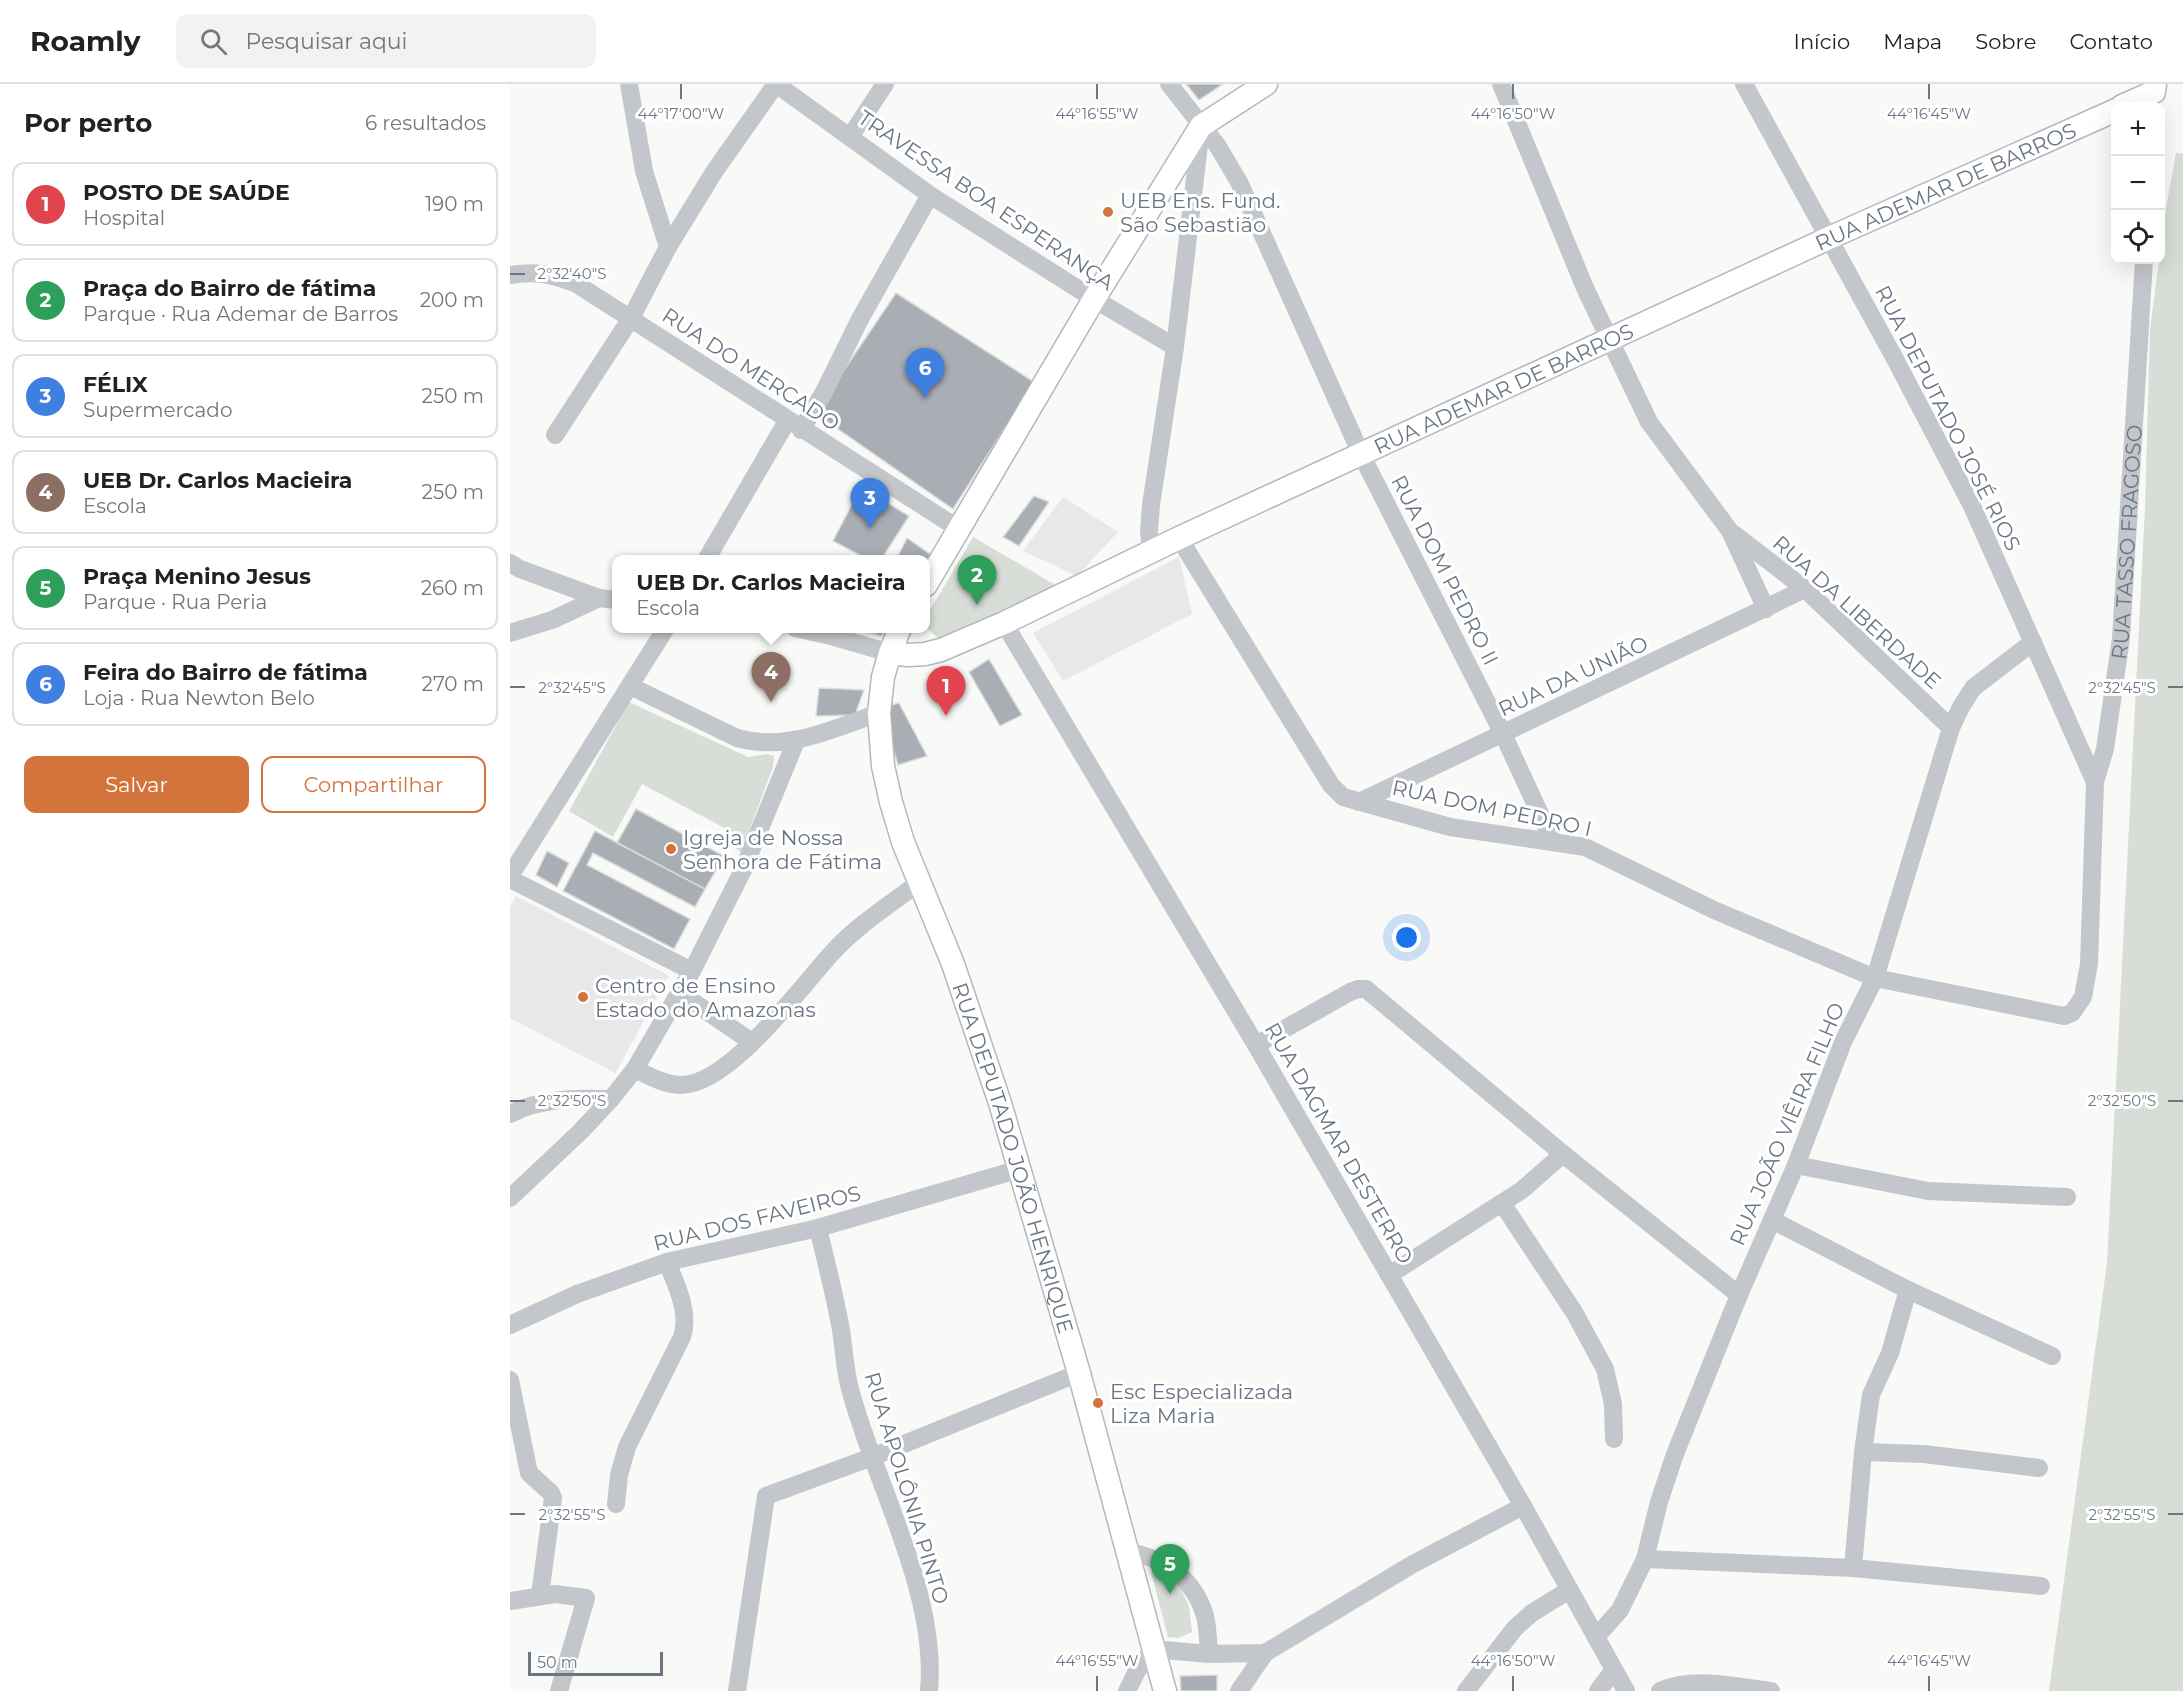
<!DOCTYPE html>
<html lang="pt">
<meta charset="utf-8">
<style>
:root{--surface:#fff;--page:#f2f2f2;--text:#222;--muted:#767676;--line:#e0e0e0;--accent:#d3743d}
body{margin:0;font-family:Montserrat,sans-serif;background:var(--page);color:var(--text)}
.controls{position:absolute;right:18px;top:18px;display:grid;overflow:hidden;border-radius:12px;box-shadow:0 6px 24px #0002}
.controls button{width:54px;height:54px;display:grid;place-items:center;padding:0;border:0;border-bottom:2px solid var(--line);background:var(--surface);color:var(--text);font:30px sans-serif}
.scale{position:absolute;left:18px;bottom:15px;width:135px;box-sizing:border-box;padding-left:6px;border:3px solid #6b7685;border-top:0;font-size:16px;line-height:21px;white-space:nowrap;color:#6b7685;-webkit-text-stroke:4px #fff;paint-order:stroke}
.you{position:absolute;left:897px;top:854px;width:21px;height:21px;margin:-15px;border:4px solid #fff;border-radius:50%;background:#1a73e8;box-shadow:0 0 0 9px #1a73e833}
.badge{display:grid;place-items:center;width:39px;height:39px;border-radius:50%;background:var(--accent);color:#fff;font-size:20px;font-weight:700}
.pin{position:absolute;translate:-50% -50px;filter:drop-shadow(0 2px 3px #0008)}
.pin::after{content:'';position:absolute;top:32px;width:21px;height:18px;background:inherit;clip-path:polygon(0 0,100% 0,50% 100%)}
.popup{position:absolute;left:102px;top:471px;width:318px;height:78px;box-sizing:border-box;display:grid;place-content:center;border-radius:12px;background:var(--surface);filter:drop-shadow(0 2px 4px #0005);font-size:20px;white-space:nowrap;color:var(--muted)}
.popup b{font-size:22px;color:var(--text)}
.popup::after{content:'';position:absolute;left:50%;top:100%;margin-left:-12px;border:12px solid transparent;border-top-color:var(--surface)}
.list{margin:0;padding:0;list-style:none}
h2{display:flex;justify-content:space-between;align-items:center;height:78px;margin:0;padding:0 24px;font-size:26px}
h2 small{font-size:20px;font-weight:400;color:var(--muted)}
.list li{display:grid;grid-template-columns:39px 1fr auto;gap:18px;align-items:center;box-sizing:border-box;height:84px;margin:0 12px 12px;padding:0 12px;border:2px solid var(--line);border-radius:12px}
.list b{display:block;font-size:22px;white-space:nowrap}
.list p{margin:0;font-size:20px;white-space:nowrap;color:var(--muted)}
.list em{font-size:20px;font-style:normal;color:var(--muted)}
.actions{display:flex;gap:12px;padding:18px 24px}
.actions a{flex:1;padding:14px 0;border:2px solid var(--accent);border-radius:12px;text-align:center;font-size:21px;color:var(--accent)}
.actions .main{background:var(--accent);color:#fff}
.icon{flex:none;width:33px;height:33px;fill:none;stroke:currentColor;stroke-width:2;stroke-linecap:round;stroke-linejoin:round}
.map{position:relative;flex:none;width:1673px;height:1607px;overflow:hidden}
header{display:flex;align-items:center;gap:36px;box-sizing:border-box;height:84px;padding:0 30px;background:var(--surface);border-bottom:2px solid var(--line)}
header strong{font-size:28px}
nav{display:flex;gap:33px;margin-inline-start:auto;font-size:21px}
.search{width:420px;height:54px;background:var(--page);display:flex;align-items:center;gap:15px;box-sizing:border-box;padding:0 21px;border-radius:12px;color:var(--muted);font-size:22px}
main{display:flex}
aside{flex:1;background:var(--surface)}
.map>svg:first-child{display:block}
.built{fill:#e7e8e7}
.green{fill:#d8ded7}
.building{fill:#a9aeb5;stroke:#dbdbd9;stroke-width:1.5}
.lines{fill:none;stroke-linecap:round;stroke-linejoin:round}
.major-casing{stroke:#b4b8bc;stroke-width:25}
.minor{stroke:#c3c6ca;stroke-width:18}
.major{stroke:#fff;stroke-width:22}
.ticks{fill:none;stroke:#6b7685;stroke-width:2}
.poi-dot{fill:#d3743d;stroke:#fff;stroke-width:2}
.labels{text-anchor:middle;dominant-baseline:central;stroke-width:6;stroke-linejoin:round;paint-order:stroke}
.street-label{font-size:21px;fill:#6b7685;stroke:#fff}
.poi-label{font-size:21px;fill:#6b7685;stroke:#fff;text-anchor:start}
.ticks-label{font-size:15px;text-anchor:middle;fill:#6b7685;stroke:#fff;stroke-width:6;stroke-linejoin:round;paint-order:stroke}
</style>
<header>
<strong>Roamly</strong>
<div class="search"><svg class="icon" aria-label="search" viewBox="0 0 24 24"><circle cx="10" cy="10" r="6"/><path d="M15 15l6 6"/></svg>Pesquisar aqui</div>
<nav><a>Início</a><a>Mapa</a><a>Sobre</a><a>Contato</a></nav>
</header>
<main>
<aside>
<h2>Por perto<small>6 resultados</small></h2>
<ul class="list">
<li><span class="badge" style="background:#e0444e">1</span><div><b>POSTO DE SAÚDE</b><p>Hospital</p></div><em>190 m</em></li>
<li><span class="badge" style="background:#2e9e5b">2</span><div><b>Praça do Bairro de fátima</b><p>Parque · Rua Ademar de Barros</p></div><em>200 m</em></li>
<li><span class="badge" style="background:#3f7fe0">3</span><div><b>FÉLIX</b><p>Supermercado</p></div><em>250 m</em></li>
<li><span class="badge" style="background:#8d6e63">4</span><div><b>UEB Dr. Carlos Macieira</b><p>Escola</p></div><em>250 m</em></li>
<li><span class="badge" style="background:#2e9e5b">5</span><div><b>Praça Menino Jesus</b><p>Parque · Rua Peria</p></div><em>260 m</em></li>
<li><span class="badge" style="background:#3f7fe0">6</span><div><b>Feira do Bairro de fátima</b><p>Loja · Rua Newton Belo</p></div><em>270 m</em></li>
</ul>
<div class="actions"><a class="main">Salvar</a><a>Compartilhar</a></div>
</aside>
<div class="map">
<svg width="1673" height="1607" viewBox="0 0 1673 1607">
<rect width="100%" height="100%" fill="#f9f9f7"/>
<path class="built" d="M 553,413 L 608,448 L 567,492 L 513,467 Z
M 669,473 L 682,530 L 553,597 L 523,549 Z
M 6,812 L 159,892 L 105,989 L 0,934 L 0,823 Z"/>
<path class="green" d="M 1666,69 L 1673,70 L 1673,1607 L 1539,1607 L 1597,1179 L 1635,423 L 1640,245 L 1656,124 Z
M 463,453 L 549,503 L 432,558 L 416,543 L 416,533 Z
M 119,618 L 238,673 L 258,670 L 264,672 L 263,683 L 231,768 L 226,765 L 225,754 L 220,747 L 132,700 L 103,753 L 59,727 Z
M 641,1488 L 652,1496 L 667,1498 L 679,1522 L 682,1548 L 668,1554 L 658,1553 Z"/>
<path class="building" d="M 676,0 L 713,0 L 689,16 Z
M 386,209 L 524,298 L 443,425 L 305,329 Z
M 351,403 L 399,432 L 371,476 L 359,476 L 323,457 Z
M 524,412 L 539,418 L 509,462 L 493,453 Z
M 397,454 L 424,473 L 416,486 L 416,476 L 386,476 Z
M 347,544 L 376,544 L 371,552 Z
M 479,575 L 512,631 L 490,642 L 459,588 Z
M 309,604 L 354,606 L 345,631 L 306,632 Z
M 389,619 L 417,672 L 388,681 L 371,624 Z
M 126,725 L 214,772 L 195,805 L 107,759 Z
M 85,747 L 195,805 L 185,823 L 83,769 L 77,781 L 180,835 L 164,865 L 53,807 Z
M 37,767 L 59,779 L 47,803 L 26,791 Z
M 707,1591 L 707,1607 L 671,1607 L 670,1592 Z"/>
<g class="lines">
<defs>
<g id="major">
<path d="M 1612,22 L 1644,8 L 1645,0"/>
<path d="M 416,501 L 584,215 L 691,42 L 756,0"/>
<path id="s2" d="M 390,544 L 380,569 L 373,593 L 369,629 L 373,682 L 381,718 L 393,758 L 443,880 L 490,1019 L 569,1289 L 655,1607"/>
<path id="s3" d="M 380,569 L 398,571 L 415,570 L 431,566 L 494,539 L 669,454 L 1319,154 L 1606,26"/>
</g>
</defs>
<use href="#major" class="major-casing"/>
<g class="minor">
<path d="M 119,0 L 134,87 L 158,163"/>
<path d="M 266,0 L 420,111 L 584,215 L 665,263"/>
<path d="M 659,0 L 707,61 L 729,98 L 851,370 L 993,650 L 1043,758"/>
<path d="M 991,0 L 1075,204 L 1139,338 L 1220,447 L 1256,525"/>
<path d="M 1234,0 L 1384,273 L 1462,422 L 1585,698"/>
<path d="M 340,53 L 375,0"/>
<path d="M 0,191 C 27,187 39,190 65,199 L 449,445"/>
<path d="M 291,346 L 314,308 L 350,235 L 420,111"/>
<path d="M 45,351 L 121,234 L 158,163 L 204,88 L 266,0"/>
<path d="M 1224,450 L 1295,505 L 1441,644"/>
<path id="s1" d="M 669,454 L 821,701 L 833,713 L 940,743 L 1075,763 L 1204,826 L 1365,894 L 1554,932 L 1562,929 L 1573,913 L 1579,880 L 1585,698 L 1595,665 L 1611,554 L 1634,176"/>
<path d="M 641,467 L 639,447 L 641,421 L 665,263 L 691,44"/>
<path d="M 196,476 L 277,337"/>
<path d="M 0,479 L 10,485 L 89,514"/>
<path d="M 494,539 L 746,961 L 1013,1422 L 1116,1607"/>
<path d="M 285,544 L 321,552 L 380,569"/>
<path d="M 0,549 L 42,536 L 89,514 L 106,516"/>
<path d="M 120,602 L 227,654 C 277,668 322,645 369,629"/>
<path d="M 849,718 L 1295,505"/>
<path d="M 0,792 L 156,544"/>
<path d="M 0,795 L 182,887"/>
<path d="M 170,909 L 242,958"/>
<path d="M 746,961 L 840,908 L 848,905 L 856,905 L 1053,1070 L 1229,1211"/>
<path d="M 125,985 C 139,992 155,1001 172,1001 C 220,1000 290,904 321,870 C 346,842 379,821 410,798"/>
<path d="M 0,1030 C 31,1014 67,1014 101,1015"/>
<path d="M 1286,1081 L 1418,1107 L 1557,1113"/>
<path d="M 0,1114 L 70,1048 L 101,1015 L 125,985 L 182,887 L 233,786 L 286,657"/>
<path d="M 992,1119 L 1064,1228 L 1095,1285 L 1103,1320 L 1104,1355"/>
<path d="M 1262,1136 L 1398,1206 L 1542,1272"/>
<path d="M 308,1144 C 316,1178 325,1212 331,1246 C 334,1266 335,1286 340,1305 C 365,1400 428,1508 419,1607"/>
<path d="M 879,1191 L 1012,1106 L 1053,1070"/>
<path d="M 0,1241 L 67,1210 L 157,1178 L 308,1144 L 510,1085"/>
<path d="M 0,1296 L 19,1389 L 41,1409 L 43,1414 L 30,1511"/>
<path d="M 1353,1368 L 1414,1370 L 1529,1384"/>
<path d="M 106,1420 L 109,1391 L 117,1363 L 172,1253 C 180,1228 167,1203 157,1178"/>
<path d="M 616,1467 C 654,1474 684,1494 695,1532 C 698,1544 698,1558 699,1570"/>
<path d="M 1135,1475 L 1343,1484 L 1531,1502"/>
<path d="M 1343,1484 L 1353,1368 L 1361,1311 L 1380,1269 L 1398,1206"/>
<path d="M 0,1517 L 45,1510 L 76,1514 L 49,1607"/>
<path d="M 1086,1553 L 1110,1526 L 1135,1475 L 1149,1418 L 1165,1370 L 1229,1211 L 1286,1081 L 1333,958 L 1365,894 L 1441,644 L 1451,623 L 1463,604 L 1523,558"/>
<path d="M 227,1607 L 256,1412 L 362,1373 L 569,1289"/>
<path d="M 617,1607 L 627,1587 L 643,1565 L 699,1570 L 755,1569 L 903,1480 L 1013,1422"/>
<path d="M 729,1607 L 755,1569"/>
<path d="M 956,1607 L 1005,1544 L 1022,1529 L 1059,1506"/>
<path d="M 1088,1607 L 1103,1587"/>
<path d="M 1150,1607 C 1184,1592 1225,1603 1261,1607"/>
</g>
<use href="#major" class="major"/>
</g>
<path class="ticks" d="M 171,0 L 171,15M 587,0 L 587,15M 1003,0 L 1003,15M 1419,0 L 1419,15M 0,190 L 15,190M 0,603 L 15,603M 1658,603 L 1673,603M 0,1017 L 15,1017M 1658,1017 L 1673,1017M 0,1430 L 15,1430M 1658,1430 L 1673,1430M 587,1592 L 587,1607M 1003,1592 L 1003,1607M 1419,1592 L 1419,1607"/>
<g class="poi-dot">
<circle cx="598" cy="128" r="6"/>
<circle cx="161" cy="765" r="6"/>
<circle cx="73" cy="913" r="6"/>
<circle cx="588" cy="1319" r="6"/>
</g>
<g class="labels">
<g class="street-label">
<text stroke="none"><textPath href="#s3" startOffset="1158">RUA ADEMAR DE BARROS</textPath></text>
<text transform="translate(476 116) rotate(34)">TRAVESSA BOA ESPERANÇA</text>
<text transform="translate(241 285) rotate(33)">RUA DO MERCADO</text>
<text stroke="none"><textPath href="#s3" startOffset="672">RUA ADEMAR DE BARROS</textPath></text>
<text transform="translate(1438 334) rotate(63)">RUA DEPUTADO JOSÉ RIOS</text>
<text stroke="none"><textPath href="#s1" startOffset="1552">RUA TASSO FRAGOSO</textPath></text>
<text transform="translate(935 486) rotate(63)">RUA DOM PEDRO II</text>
<text transform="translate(1347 528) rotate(42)">RUA DA LIBERDADE</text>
<text transform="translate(1063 592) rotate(-25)">RUA DA UNIÃO</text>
<text transform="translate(982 724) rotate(12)">RUA DOM PEDRO I</text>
<text transform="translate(1277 1040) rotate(-67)">RUA JOÃO VIÊIRA FILHO</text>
<text transform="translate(829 1059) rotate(60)">RUA DAGMAR DESTERRO</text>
<text stroke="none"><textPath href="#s2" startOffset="555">RUA DEPUTADO JOÃO HENRIQUE</textPath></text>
<text transform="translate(247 1134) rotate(-14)">RUA DOS FAVEIROS</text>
<text transform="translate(397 1404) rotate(73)">RUA APOLÔNIA PINTO</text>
</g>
<g class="poi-label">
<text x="610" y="116">UEB Ens. Fund.<tspan x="610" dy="24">São Sebastião</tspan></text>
<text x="173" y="753">Igreja de Nossa<tspan x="173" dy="24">Senhora de Fátima</tspan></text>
<text x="85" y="901">Centro de Ensino<tspan x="85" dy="24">Estado do Amazonas</tspan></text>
<text x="600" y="1307">Esc Especializada<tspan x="600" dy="24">Liza Maria</tspan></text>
</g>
</g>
<g class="ticks-label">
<text x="171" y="35">44°17'00"W</text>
<text x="587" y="35">44°16'55"W</text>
<text x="1003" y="35">44°16'50"W</text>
<text x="1419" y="35">44°16'45"W</text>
<text x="62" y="195">2°32'40"S</text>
<text x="62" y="609">2°32'45"S</text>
<text x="1612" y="609">2°32'45"S</text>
<text x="62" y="1022">2°32'50"S</text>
<text x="1612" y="1022">2°32'50"S</text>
<text x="62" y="1436">2°32'55"S</text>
<text x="1612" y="1436">2°32'55"S</text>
<text x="587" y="1582">44°16'55"W</text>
<text x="1003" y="1582">44°16'50"W</text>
<text x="1419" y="1582">44°16'45"W</text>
</g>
</svg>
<div class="controls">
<button>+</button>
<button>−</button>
<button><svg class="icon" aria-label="locate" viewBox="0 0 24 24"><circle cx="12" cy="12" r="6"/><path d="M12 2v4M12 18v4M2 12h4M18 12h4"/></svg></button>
</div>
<div class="scale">50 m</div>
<div class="you"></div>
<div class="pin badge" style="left:436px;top:632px;background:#e0444e">1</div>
<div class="pin badge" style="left:467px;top:521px;background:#2e9e5b">2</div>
<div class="pin badge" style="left:360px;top:444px;background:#3f7fe0">3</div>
<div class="pin badge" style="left:261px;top:618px;background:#8d6e63">4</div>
<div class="popup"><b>UEB Dr. Carlos Macieira</b>Escola</div>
<div class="pin badge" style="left:660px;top:1510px;background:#2e9e5b">5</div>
<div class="pin badge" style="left:415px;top:314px;background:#3f7fe0">6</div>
</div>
</main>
